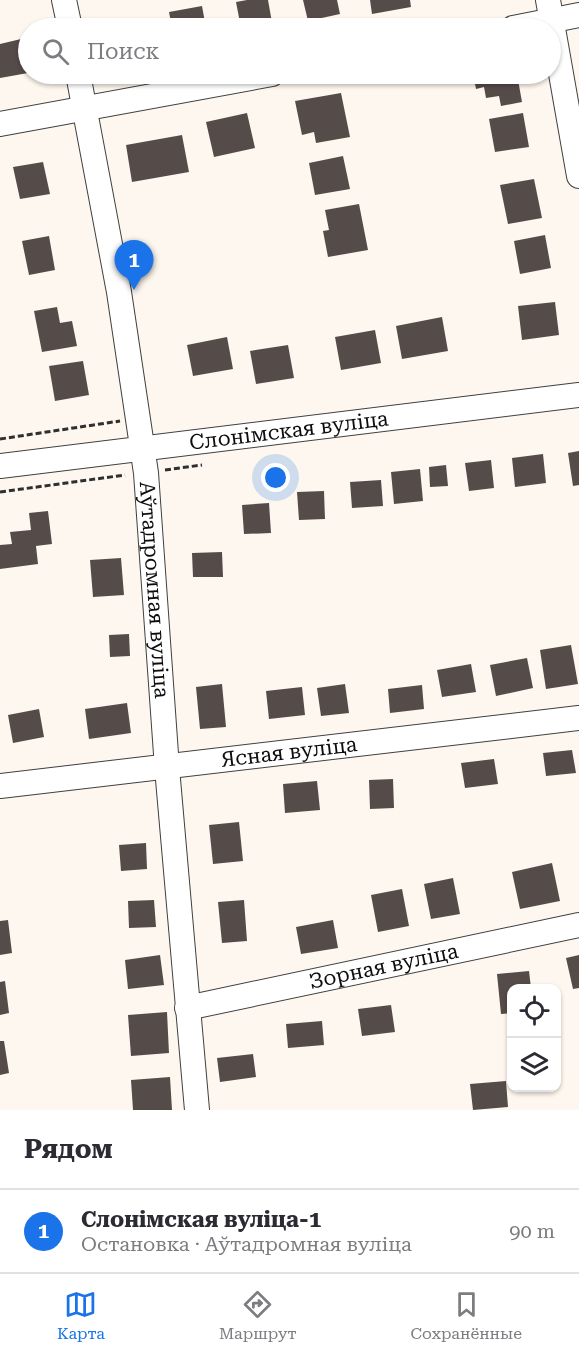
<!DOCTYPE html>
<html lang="ru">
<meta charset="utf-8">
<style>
:root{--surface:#fff;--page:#f7f7f7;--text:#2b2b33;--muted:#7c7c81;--line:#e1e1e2;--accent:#1a73e8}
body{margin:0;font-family:"Roboto Serif",serif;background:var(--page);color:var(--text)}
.controls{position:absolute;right:18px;bottom:18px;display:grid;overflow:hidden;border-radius:12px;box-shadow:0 2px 4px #0004}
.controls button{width:54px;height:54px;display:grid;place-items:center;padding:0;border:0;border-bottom:2px solid var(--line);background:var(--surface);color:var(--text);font:30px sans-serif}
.you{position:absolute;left:276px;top:478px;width:21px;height:21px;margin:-15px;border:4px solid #fff;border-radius:50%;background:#1a73e8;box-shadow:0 0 0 9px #1a73e833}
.badge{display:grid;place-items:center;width:39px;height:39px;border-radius:50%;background:var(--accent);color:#fff;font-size:20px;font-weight:700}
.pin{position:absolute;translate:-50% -50px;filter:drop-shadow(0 2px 3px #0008)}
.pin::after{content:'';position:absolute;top:32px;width:21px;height:18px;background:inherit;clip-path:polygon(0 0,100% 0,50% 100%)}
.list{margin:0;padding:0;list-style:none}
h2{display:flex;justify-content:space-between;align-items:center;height:78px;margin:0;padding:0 24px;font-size:26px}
h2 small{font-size:20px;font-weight:400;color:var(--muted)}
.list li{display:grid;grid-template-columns:39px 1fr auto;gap:18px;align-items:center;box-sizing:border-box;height:84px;padding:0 24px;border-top:2px solid var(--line)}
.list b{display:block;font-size:22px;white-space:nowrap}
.list p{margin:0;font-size:20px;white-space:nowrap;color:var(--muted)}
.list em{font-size:20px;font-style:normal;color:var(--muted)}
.icon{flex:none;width:33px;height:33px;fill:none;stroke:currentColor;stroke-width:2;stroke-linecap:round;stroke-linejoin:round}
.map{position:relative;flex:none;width:579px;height:1110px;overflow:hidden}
.search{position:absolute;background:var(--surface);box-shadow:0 2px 4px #0004;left:18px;right:18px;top:18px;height:66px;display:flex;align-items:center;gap:15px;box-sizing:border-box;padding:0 21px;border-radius:33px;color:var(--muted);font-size:22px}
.sheet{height:162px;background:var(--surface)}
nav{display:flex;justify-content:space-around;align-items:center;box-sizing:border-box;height:84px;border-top:2px solid var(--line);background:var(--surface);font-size:16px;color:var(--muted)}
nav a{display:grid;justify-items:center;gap:3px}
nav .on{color:var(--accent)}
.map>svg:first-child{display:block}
.building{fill:#554c4a}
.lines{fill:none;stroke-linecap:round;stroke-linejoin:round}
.minor-casing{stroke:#404040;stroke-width:26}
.path{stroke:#2f2f2f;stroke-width:3;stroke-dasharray:6 3;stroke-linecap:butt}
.minor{stroke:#fff;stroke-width:24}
.labels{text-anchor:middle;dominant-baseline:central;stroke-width:6;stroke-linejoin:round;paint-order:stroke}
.street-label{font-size:21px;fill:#0d0d0d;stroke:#fff}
</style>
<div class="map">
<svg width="579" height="1110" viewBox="0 0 579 1110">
<rect width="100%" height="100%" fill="#fdf7ef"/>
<path class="building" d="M 247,0 L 268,0 L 273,28 L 241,28 L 236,2 Z
M 303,0 L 337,0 L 340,14 L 308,21 Z
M 370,0 L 410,0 L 411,7 L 372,14 Z
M 202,6 L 206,28 L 172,28 L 169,12 Z
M 135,23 L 136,28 L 115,28 L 115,27 Z
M 21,39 L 28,73 L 0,78 L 0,44 Z
M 473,74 L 517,74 L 522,102 L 501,106 L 499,96 L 486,98 L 484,87 L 476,89 Z
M 341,93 L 350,137 L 316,143 L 314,132 L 302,135 L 295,101 Z
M 247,113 L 255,148 L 214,157 L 206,122 Z
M 523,113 L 529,147 L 495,152 L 489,119 Z
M 182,135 L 189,172 L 132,182 L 126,145 Z
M 343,156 L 350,189 L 315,195 L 309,163 Z
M 43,162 L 50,194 L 20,199 L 13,167 Z
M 534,179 L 542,218 L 508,224 L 500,185 Z
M 359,204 L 368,250 L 328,257 L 323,231 L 329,230 L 325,210 Z
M 545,235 L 551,268 L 520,274 L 514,241 Z
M 49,236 L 55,270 L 29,275 L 22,241 Z
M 555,302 L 559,335 L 522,340 L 518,306 Z
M 57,307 L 60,323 L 72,321 L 77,346 L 42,352 L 34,311 Z
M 442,317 L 448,351 L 402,359 L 396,326 Z
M 375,330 L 381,363 L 341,370 L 335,337 Z
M 227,337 L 233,369 L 193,376 L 187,345 Z
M 288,345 L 294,378 L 256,384 L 250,351 Z
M 83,361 L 89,395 L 55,401 L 49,366 Z
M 579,451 L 579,485 L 573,486 L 568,453 Z
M 543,454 L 546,483 L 515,487 L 512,458 Z
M 491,460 L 494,488 L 469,491 L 465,463 Z
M 446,465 L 448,486 L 430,487 L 429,467 Z
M 420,469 L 423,501 L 394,504 L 391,472 Z
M 381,480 L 383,506 L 352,508 L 350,482 Z
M 324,491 L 325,519 L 299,520 L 297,492 Z
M 269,503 L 271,533 L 244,534 L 242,505 Z
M 48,511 L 52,544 L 36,546 L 38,564 L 0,569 L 0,545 L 12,544 L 10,532 L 31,530 L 29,513 Z
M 222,552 L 223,577 L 193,577 L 192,553 Z
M 121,558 L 124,595 L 93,597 L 90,560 Z
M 129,634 L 130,656 L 110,657 L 109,635 Z
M 571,645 L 578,684 L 546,689 L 540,650 Z
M 527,658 L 533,688 L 496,696 L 490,665 Z
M 471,664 L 476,692 L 442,697 L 437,670 Z
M 222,684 L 226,727 L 200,729 L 196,687 Z
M 345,684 L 349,713 L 321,716 L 317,688 Z
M 422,685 L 424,709 L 390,713 L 388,689 Z
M 302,687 L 305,715 L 269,719 L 266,691 Z
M 127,703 L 131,733 L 89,739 L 85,709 Z
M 39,709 L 44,737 L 13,743 L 8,715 Z
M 572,750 L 576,773 L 546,776 L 543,753 Z
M 494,759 L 498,784 L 465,788 L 461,763 Z
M 393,779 L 394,808 L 370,809 L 369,780 Z
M 317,781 L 320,810 L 285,813 L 283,784 Z
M 239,822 L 243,861 L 213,864 L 209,825 Z
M 146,843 L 147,869 L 121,871 L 119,845 Z
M 552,863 L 560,901 L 520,909 L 512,872 Z
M 453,878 L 460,914 L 431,919 L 424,884 Z
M 402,889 L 409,926 L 378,932 L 371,895 Z
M 154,900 L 156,927 L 129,928 L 128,901 Z
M 244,900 L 247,941 L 222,943 L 218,902 Z
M 8,920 L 12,953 L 0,955 L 0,921 Z
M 333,920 L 338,948 L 301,954 L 296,927 Z
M 160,955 L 164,985 L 128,989 L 125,960 Z
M 579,955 L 579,988 L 573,989 L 566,958 Z
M 529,971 L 531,988 L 512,988 L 512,1013 L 501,1014 L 497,974 Z
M 5,981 L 9,1013 L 0,1015 L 0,982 Z
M 391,1005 L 395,1032 L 362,1036 L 358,1009 Z
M 167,1012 L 169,1053 L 131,1056 L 128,1015 Z
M 322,1021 L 324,1045 L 288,1048 L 286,1024 Z
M 0,1041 L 4,1041 L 9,1073 L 0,1075 Z
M 253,1054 L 256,1077 L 220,1082 L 217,1058 Z
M 170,1077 L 172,1110 L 133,1110 L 131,1080 Z
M 506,1081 L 508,1107 L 473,1110 L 470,1084 Z"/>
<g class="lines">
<defs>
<g id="minor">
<path d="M 64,0 L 70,28"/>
<path d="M 548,0 L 579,176"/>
<path d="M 513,28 L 579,15"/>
<path id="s1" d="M 78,74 L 119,292 L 146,473 L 167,768 L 197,1110"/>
<path d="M 0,124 L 272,74"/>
<path id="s2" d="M 0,466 L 579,395"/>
<path id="s3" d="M 0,786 L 579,718"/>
<path id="s4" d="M 187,1008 L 579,925"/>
</g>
</defs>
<use href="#minor" class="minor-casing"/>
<path class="path" d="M 0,439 L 120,421
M 165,470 L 202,465
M 0,492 L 125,475"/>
<use href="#minor" class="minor"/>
</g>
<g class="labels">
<g class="street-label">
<text stroke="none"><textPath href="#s2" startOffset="291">Слонімская вуліца</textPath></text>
<text stroke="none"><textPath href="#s1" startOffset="522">Аўтадромная вуліца</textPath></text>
<text stroke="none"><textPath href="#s3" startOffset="291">Ясная вуліца</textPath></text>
<text stroke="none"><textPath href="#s4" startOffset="201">Зорная вуліца</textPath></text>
</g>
</g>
</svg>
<div class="controls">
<button><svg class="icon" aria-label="locate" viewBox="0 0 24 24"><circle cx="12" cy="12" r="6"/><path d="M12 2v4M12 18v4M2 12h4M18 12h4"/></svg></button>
<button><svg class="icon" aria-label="layers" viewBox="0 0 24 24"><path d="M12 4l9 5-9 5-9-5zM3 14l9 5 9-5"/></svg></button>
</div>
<div class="you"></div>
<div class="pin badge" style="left:134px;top:290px">1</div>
<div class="search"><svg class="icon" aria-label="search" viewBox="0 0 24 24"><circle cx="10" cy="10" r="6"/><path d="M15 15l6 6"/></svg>Поиск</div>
</div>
<section class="sheet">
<h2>Рядом<small></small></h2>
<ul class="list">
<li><span class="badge">1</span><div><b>Слонімская вуліца-1</b><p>Остановка · Аўтадромная вуліца</p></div><em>90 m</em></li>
</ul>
</section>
<nav>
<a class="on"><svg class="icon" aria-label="map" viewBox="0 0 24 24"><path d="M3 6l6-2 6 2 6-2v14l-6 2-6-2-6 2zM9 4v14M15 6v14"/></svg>Карта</a>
<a><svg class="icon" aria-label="directions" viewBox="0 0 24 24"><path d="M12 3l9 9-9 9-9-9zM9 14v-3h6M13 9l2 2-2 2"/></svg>Маршрут</a>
<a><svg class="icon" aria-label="saved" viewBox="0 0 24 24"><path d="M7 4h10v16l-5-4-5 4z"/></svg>Сохранённые</a>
</nav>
